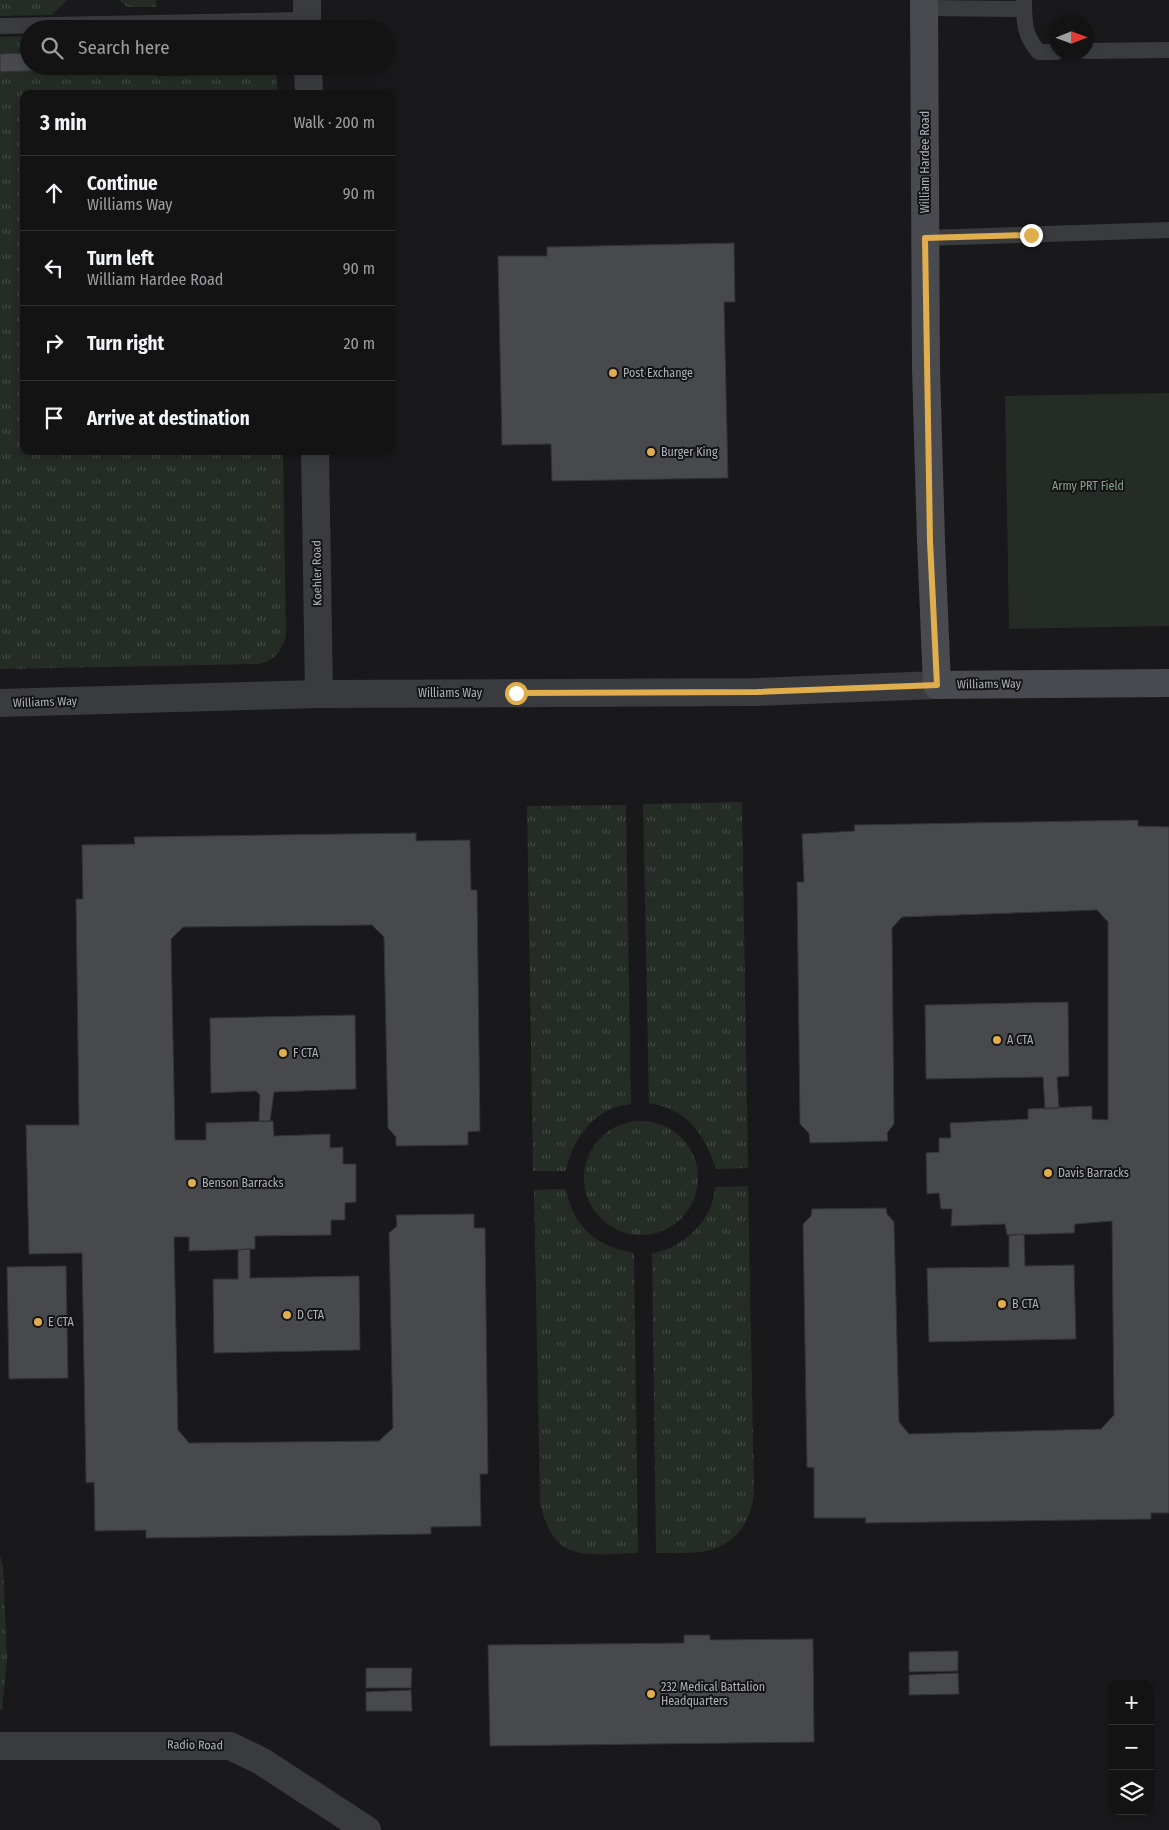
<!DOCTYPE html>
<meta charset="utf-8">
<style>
:root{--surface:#131314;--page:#1c1c1d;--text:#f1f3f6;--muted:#9d9ea0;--line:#323234}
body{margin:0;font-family:"Fira Sans Condensed",sans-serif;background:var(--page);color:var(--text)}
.controls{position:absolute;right:15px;bottom:15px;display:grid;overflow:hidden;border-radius:10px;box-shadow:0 2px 8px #0003}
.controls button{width:45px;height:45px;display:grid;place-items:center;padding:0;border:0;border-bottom:1px solid var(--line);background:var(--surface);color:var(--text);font:25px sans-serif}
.compass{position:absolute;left:1049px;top:15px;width:45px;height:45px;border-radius:50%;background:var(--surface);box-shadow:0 2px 8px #0003;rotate:89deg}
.stop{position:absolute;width:15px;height:15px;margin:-11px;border:4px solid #e0ae4c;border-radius:50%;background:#fff}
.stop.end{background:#e0ae4c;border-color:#fff;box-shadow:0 1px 5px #0008}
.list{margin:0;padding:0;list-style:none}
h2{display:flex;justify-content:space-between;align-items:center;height:65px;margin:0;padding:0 20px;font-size:21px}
h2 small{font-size:16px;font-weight:400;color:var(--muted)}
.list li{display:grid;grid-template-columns:32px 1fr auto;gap:15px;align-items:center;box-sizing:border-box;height:75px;padding:0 20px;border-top:1px solid var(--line)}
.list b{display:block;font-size:19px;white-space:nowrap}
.list p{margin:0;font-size:16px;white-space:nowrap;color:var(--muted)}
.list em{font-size:16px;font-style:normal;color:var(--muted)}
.icon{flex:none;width:28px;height:28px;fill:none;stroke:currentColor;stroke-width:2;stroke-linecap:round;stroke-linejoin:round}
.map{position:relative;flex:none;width:1169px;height:1830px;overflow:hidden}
.search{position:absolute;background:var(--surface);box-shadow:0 2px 8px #0003;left:20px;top:20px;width:375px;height:55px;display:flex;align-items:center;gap:12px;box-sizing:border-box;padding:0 18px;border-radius:28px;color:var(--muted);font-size:19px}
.panel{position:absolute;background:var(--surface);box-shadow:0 2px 8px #0003;left:20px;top:90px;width:375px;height:365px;border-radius:10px}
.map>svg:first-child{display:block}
.grass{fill:url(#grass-tufts)}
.park{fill:#252c26}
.building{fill:#48494d;stroke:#333337}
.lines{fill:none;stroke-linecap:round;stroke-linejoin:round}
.lane{stroke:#3a3b3f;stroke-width:16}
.street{stroke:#3a3b3f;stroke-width:28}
.secondary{stroke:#494a4f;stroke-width:28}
.route{stroke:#e0ae4c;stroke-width:6}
.poi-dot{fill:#e0ae4c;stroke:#141416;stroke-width:2}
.labels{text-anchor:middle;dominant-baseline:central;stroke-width:4;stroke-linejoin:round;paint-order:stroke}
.street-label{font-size:12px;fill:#adb1b9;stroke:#141416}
.poi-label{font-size:12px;fill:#adb1b9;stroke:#141416;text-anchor:start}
.park-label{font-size:12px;fill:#86a288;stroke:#141416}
</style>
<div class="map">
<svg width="1169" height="1830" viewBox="0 0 1169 1830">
<defs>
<pattern id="grass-tufts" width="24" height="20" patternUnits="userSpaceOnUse" patternTransform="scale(1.25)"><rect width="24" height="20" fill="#252c26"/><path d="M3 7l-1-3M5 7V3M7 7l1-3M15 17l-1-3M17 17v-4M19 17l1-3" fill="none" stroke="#424843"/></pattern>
</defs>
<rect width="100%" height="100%" fill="#19191b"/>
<path class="grass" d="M 0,0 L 67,0 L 52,15 L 0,16 Z
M 119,0 L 156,0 L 156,7 L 127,7 Z
M 29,36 L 29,66 L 157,66 L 157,76 L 253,75 L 254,66 L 276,66 L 277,94 L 24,94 L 24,451 L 283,451 L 286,636 C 281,652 275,660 259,664 L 0,669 L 0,37 Z
M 742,802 L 748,1168 L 716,1169 C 704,1133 688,1110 649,1103 L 643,804 Z
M 626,805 L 631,1104 C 595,1107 573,1138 566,1171 L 533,1171 L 527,806 Z
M584 1178a57 57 0 1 1 114 0a57 57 0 1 1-114 0Z
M 748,1186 L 754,1490 C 753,1519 737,1545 706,1551 C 690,1554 672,1553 656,1553 L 652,1253 C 683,1249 714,1219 715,1187 Z
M 566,1189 C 574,1228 596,1246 634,1253 L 638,1553 C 587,1554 553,1565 540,1502 L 534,1190 Z
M 0,1556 L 3,1566 L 7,1661 L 2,1709 L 0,1711 Z"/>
<path class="park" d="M 1169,393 L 1169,626 L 1009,629 L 1005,396 Z"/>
<path class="building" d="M 29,53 L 29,66 L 55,66 L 55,70 L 0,72 L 0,54 Z
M 734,243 L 735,302 L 724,302 L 728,478 L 552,481 L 551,444 L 502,445 L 498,256 L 547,256 L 547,247 Z
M 1138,820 L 1138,826 L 1169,827 L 1169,1513 L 1151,1513 L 1151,1519 L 865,1523 L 866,1518 L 814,1518 L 814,1468 L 807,1467 L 803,1224 L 811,1216 L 812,1209 L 886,1208 L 887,1214 L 894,1222 L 899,1422 L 909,1434 L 1101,1429 L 1114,1415 L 1112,1221 L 1075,1224 L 1074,1233 L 1009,1235 L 1007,1235 L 1005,1224 L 951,1226 L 952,1209 L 941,1209 L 939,1193 L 927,1194 L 926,1153 L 939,1152 L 939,1138 L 951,1138 L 950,1123 L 1028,1119 L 1028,1109 L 1092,1106 L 1092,1119 L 1108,1120 L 1108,922 L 1097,910 L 902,917 L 892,928 L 894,1124 L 887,1133 L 888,1141 L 810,1143 L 809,1133 L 800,1124 L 797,882 L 804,882 L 802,834 L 855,831 L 854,825 Z
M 416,833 L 416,841 L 470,840 L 471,890 L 477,890 L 480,1131 L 468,1132 L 468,1145 L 396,1146 L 396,1137 L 388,1128 L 384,937 L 372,925 L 183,927 L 171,939 L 175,1140 L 206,1140 L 206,1123 L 273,1121 L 274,1136 L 330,1134 L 330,1148 L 343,1147 L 343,1164 L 356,1164 L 356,1202 L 345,1203 L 345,1220 L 331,1220 L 331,1235 L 255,1236 L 255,1249 L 189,1251 L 189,1237 L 174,1237 L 178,1430 L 189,1443 L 379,1441 L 393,1428 L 389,1233 L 397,1226 L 396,1215 L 474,1214 L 474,1228 L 485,1228 L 488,1474 L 480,1474 L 481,1526 L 431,1527 L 431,1534 L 146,1538 L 146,1530 L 95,1531 L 94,1482 L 86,1483 L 82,1253 L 29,1254 L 26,1125 L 79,1125 L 76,899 L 83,899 L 82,845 L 135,844 L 134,837 Z
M 1068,1002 L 1069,1076 L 1057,1077 L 1059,1108 L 1045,1109 L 1043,1077 L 926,1079 L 925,1005 Z
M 355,1015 L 356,1089 L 274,1092 L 270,1121 L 259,1121 L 260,1095 L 256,1091 L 211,1093 L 210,1018 Z
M 1024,1234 L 1025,1266 L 1074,1265 L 1076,1339 L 929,1342 L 927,1268 L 1009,1267 L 1009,1235 Z
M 250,1249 L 250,1278 L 359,1276 L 360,1350 L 214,1353 L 213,1279 L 238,1279 L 238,1250 Z
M 66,1266 L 68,1378 L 9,1379 L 7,1267 Z
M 684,1635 L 710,1635 L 710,1640 L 813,1639 L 814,1742 L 490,1746 L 488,1645 L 684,1643 Z
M 958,1651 L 958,1671 L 909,1672 L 909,1652 Z
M 366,1668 L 412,1668 L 411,1688 L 366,1688 Z
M 958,1673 L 959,1694 L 909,1695 L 909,1675 Z
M 411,1690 L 412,1711 L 366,1711 L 366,1692 Z"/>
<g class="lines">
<path class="lane" d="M 1024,0 C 1024,21 1024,36 1039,52 L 1056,52
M 924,8 L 1024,9
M 0,26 L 307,20
M 1086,51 L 1169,50
M 925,238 L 1169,230"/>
<path class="street" d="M 307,0 L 307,29
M 308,66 L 309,94
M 315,451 L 319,694
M 0,703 L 319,694 L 757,692 L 937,685
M 0,1746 L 230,1746 L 261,1761 L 367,1830"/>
<path class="secondary" d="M 924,0 L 926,368 L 931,541 L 937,685 L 1169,683"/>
</g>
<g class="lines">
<path class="route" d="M 516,693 L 757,692 L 937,685 L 930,541 L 925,238 L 1031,235"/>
</g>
<g class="poi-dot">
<circle cx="613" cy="373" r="5"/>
<circle cx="651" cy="452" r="5"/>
<circle cx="997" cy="1040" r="5"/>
<circle cx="283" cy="1053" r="5"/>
<circle cx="1048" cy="1173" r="5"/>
<circle cx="192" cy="1183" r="5"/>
<circle cx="1002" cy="1304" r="5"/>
<circle cx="287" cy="1315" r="5"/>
<circle cx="38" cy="1322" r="5"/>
<circle cx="651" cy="1694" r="5"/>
</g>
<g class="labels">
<g class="street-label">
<text transform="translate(925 162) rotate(-90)">William Hardee Road</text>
<text transform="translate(317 573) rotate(-91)">Koehler Road</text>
<text transform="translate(989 684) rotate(-1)">Williams Way</text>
<text x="450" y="693">Williams Way</text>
<text transform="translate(45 702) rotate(-2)">Williams Way</text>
<text transform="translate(195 1745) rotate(1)">Radio Road</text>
</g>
<g class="poi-label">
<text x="623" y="373">Post Exchange</text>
<text x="661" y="452">Burger King</text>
<text x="1007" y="1040">A CTA</text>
<text x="293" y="1053">F CTA</text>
<text x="1058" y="1173">Davis Barracks</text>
<text x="202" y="1183">Benson Barracks</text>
<text x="1012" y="1304">B CTA</text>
<text x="297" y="1315">D CTA</text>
<text x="48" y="1322">E CTA</text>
<text x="661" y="1687">232 Medical Battalion<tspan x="661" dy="14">Headquarters</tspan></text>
</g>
<g class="park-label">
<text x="1088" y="486">Army PRT Field</text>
</g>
</g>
</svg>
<div class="controls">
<button>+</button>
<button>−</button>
<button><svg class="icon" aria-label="layers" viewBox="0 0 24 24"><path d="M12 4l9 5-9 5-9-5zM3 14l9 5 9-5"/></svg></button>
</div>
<svg class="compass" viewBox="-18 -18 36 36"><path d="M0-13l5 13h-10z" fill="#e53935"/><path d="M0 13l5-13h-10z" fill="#9d9ea0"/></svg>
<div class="stop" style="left:516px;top:693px"></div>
<div class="stop end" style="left:1031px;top:235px"></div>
<div class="search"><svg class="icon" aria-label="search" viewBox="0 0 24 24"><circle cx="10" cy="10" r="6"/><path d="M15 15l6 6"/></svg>Search here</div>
<section class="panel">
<h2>3 min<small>Walk · 200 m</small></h2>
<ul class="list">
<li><svg class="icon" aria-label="ahead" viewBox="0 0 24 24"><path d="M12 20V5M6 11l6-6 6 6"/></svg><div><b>Continue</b><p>Williams Way</p></div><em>90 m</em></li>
<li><svg class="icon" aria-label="left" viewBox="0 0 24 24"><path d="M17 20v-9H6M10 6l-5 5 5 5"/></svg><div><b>Turn left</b><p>William Hardee Road</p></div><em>90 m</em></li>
<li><svg class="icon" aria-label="right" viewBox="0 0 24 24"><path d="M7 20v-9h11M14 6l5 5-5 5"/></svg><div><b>Turn right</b></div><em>20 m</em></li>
<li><svg class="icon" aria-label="arrive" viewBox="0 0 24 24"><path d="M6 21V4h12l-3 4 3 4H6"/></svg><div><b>Arrive at destination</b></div></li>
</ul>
</section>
</div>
